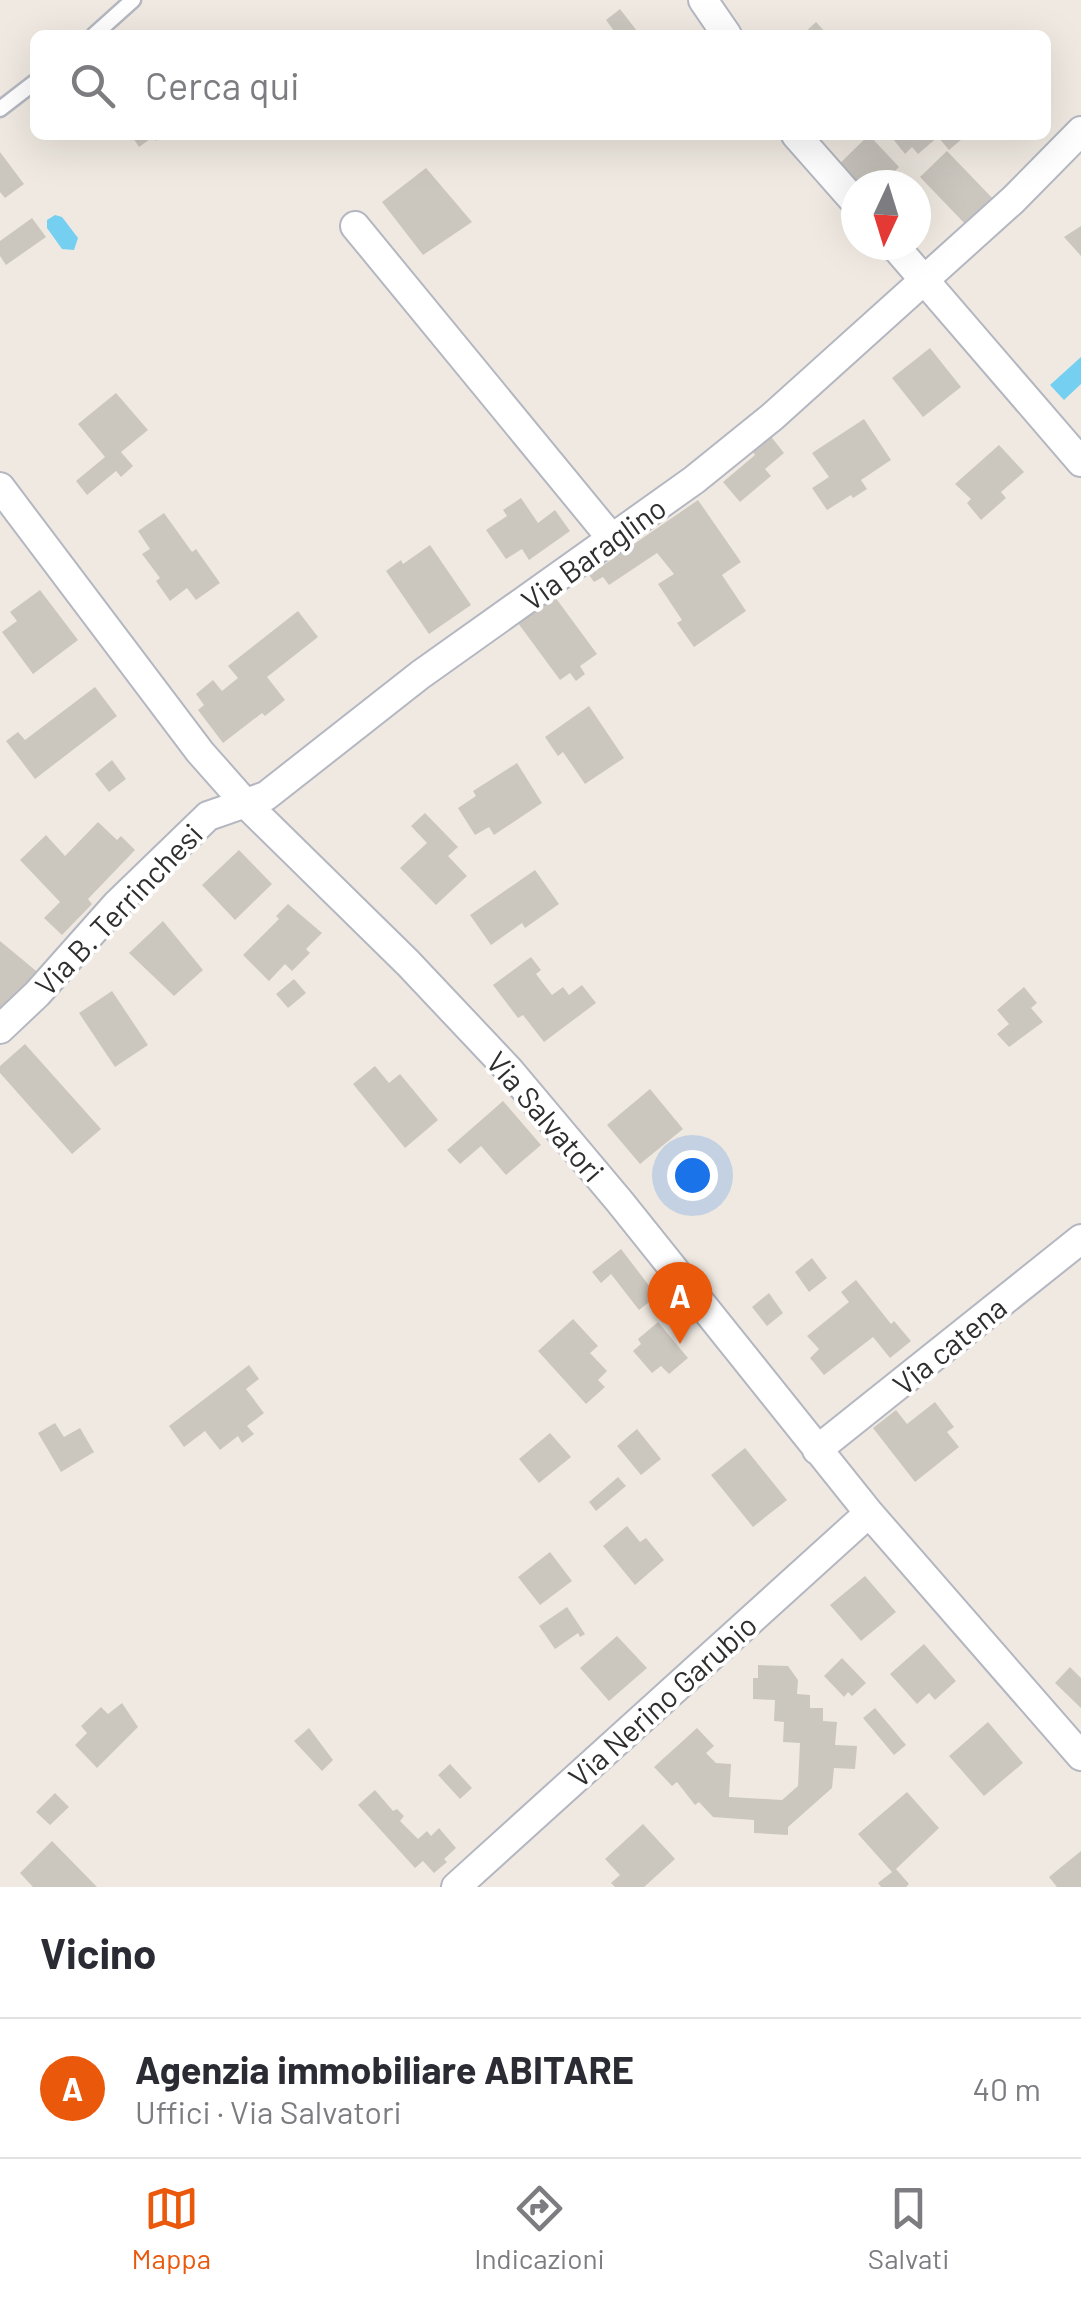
<!DOCTYPE html>
<html lang="it">
<meta charset="utf-8">
<style>
:root{--surface:#fff;--page:#f7f7f7;--text:#2b2b33;--muted:#7c7c81;--line:#e1e1e2;--accent:#ea580c}
body{margin:0;font-family:Barlow,sans-serif;background:var(--page);color:var(--text)}
.compass{position:absolute;left:841px;top:170px;width:90px;height:90px;border-radius:50%;background:var(--surface);box-shadow:0 10px 40px #0002;rotate:184deg}
.you{position:absolute;left:692px;top:1175px;width:35px;height:35px;margin:-25px;border:8px solid #fff;border-radius:50%;background:#1a73e8;box-shadow:0 0 0 15px #1a73e833}
.badge{display:grid;place-items:center;width:65px;height:65px;border-radius:50%;background:var(--accent);color:#fff;font-size:32px;font-weight:700}
.pin{position:absolute;translate:-50% -82px;filter:drop-shadow(0 2px 5px #0008)}
.pin::after{content:'';position:absolute;top:52px;width:35px;height:30px;background:inherit;clip-path:polygon(0 0,100% 0,50% 100%)}
.list{margin:0;padding:0;list-style:none}
h2{display:flex;justify-content:space-between;align-items:center;height:130px;margin:0;padding:0 40px;font-size:42px}
h2 small{font-size:32px;font-weight:400;color:var(--muted)}
.list li{display:grid;grid-template-columns:65px 1fr auto;gap:30px;align-items:center;box-sizing:border-box;height:140px;padding:0 40px;border-top:2px solid var(--line)}
.list b{display:block;font-size:38px;white-space:nowrap}
.list p{margin:0;font-size:32px;white-space:nowrap;color:var(--muted)}
.list em{font-size:32px;font-style:normal;color:var(--muted)}
.icon{flex:none;width:55px;height:55px;fill:none;stroke:currentColor;stroke-width:2;stroke-linecap:round;stroke-linejoin:round}
.map{position:relative;flex:none;width:1081px;height:1887px;overflow:hidden}
.search{position:absolute;background:var(--surface);box-shadow:0 10px 40px #0002;left:30px;right:30px;top:30px;height:110px;display:flex;align-items:center;gap:25px;box-sizing:border-box;padding:0 35px;border-radius:15px;color:var(--muted);font-size:38px}
.sheet{height:270px;background:var(--surface)}
nav{display:flex;justify-content:space-around;align-items:center;box-sizing:border-box;height:140px;border-top:2px solid var(--line);background:var(--surface);font-size:28px;color:var(--muted)}
nav a{display:grid;justify-items:center;gap:5px}
nav .on{color:var(--accent)}
.map>svg:first-child{display:block}
.water{fill:#75cff0}
.building{fill:#cbc7bf}
.lines{fill:none;stroke-linecap:round;stroke-linejoin:round}
.service-casing{stroke:#b4b7c1;stroke-width:19}
.minor-casing{stroke:#b4b7c1;stroke-width:32}
.service{stroke:#fff;stroke-width:14}
.minor{stroke:#fff;stroke-width:28}
.labels{text-anchor:middle;dominant-baseline:central;stroke-width:8;stroke-linejoin:round;paint-order:stroke}
.street-label{font-size:30px;fill:#2e2e2e;stroke:#fff}
</style>
<div class="map">
<svg width="1081" height="1887" viewBox="0 0 1081 1887">
<rect width="100%" height="100%" fill="#efe9e1"/>
<path class="water" d="M 55,215 L 62,217 L 78,238 L 74,250 L 62,249 L 47,228 L 47,220 Z
M 1081,357 L 1081,384 L 1064,400 L 1050,385 Z"/>
<path class="building" d="M 620,9 L 637,31 L 632,35 L 617,35 L 606,20 Z
M 816,22 L 828,35 L 802,35 Z
M 131,135 L 164,135 L 156,141 L 153,137 L 139,147 Z
M 869,135 L 899,167 L 881,185 L 856,185 L 833,170 Z
M 897,135 L 959,135 L 962,139 L 949,150 L 938,137 L 918,154 L 912,147 L 905,154 L 893,139 Z
M 947,151 L 997,203 L 969,228 L 920,177 Z
M 0,152 L 24,184 L 5,198 L 0,192 Z
M 426,168 L 472,222 L 423,255 L 382,202 Z
M 32,218 L 46,237 L 6,265 L 0,256 L 0,241 Z
M 1081,226 L 1081,256 L 1064,237 Z
M 930,348 L 961,387 L 923,417 L 892,378 Z
M 116,393 L 148,430 L 121,452 L 133,466 L 121,477 L 116,471 L 87,495 L 76,481 L 105,457 L 78,424 Z
M 864,419 L 891,460 L 861,480 L 867,489 L 853,498 L 851,495 L 827,510 L 812,488 L 829,477 L 812,453 Z
M 769,434 L 784,453 L 765,469 L 771,476 L 740,502 L 723,482 L 755,455 L 750,448 Z
M 999,445 L 1024,472 L 1001,492 L 1006,498 L 981,520 L 967,503 L 971,499 L 955,484 Z
M 521,498 L 538,523 L 555,510 L 570,531 L 529,560 L 522,549 L 506,559 L 486,530 L 507,516 L 503,510 Z
M 698,500 L 741,562 L 722,575 L 746,611 L 694,647 L 677,623 L 682,620 L 658,584 L 674,574 L 657,553 L 609,585 L 603,577 L 594,582 L 589,575 Z
M 164,513 L 192,552 L 196,549 L 220,583 L 196,600 L 187,588 L 170,601 L 156,581 L 160,578 L 142,554 L 150,549 L 138,531 Z
M 430,545 L 471,605 L 429,634 L 386,571 L 401,560 L 403,564 Z
M 40,590 L 78,640 L 33,674 L 2,632 L 17,621 L 10,612 Z
M 555,597 L 597,654 L 580,666 L 585,674 L 576,681 L 570,673 L 560,680 L 518,623 Z
M 298,611 L 318,637 L 267,677 L 285,700 L 265,716 L 262,713 L 223,743 L 198,710 L 204,705 L 196,694 L 213,680 L 222,691 L 238,678 L 228,666 Z
M 95,687 L 117,716 L 35,779 L 6,741 L 18,732 L 25,740 Z
M 589,706 L 624,758 L 585,784 L 563,752 L 558,756 L 545,737 Z
M 112,760 L 126,779 L 109,792 L 95,774 Z
M 517,763 L 542,803 L 494,835 L 489,827 L 475,835 L 458,808 L 476,796 L 473,791 Z
M 425,813 L 458,847 L 448,856 L 467,876 L 436,905 L 400,868 L 427,843 L 411,826 Z
M 98,822 L 117,840 L 121,836 L 135,850 L 88,899 L 92,904 L 62,935 L 44,918 L 60,902 L 20,860 L 46,835 L 65,856 Z
M 239,850 L 272,884 L 235,920 L 202,885 Z
M 535,870 L 559,904 L 525,928 L 522,923 L 491,945 L 470,915 Z
M 288,904 L 322,933 L 306,949 L 310,953 L 292,971 L 285,964 L 269,981 L 243,955 L 279,919 L 276,916 Z
M 163,921 L 203,970 L 174,996 L 129,953 Z
M 0,941 L 41,975 L 0,1019 Z
M 531,957 L 541,970 L 536,974 L 552,995 L 563,987 L 569,995 L 582,985 L 596,1003 L 544,1042 L 523,1015 L 518,1018 L 493,985 Z
M 294,979 L 306,993 L 288,1008 L 276,994 Z
M 1024,987 L 1037,1003 L 1031,1008 L 1043,1022 L 1009,1047 L 997,1034 L 1009,1024 L 997,1010 Z
M 112,991 L 148,1045 L 115,1067 L 79,1013 Z
M 25,1044 L 101,1129 L 72,1154 L 0,1073 L 0,1066 Z
M 375,1066 L 389,1083 L 400,1074 L 438,1120 L 405,1148 L 353,1084 Z
M 650,1089 L 683,1129 L 640,1164 L 607,1125 Z
M 503,1101 L 541,1145 L 506,1175 L 481,1146 L 460,1164 L 447,1150 Z
M 621,1249 L 657,1296 L 639,1310 L 611,1274 L 601,1283 L 592,1272 Z
M 812,1258 L 827,1278 L 809,1292 L 795,1272 Z
M 856,1280 L 891,1324 L 894,1321 L 911,1341 L 890,1358 L 873,1337 L 824,1375 L 810,1358 L 819,1349 L 807,1336 L 849,1302 L 841,1292 Z
M 769,1293 L 783,1313 L 767,1326 L 752,1307 Z
M 573,1319 L 598,1346 L 590,1353 L 607,1371 L 598,1380 L 605,1387 L 586,1404 L 538,1351 Z
M 658,1322 L 688,1358 L 669,1374 L 661,1366 L 652,1373 L 633,1351 L 641,1344 L 638,1339 Z
M 249,1365 L 259,1379 L 246,1389 L 264,1413 L 247,1426 L 254,1434 L 242,1443 L 238,1436 L 220,1450 L 205,1431 L 184,1447 L 169,1426 Z
M 935,1402 L 954,1427 L 947,1432 L 959,1447 L 915,1482 L 873,1428 L 896,1410 L 907,1424 Z
M 55,1423 L 64,1437 L 80,1428 L 94,1452 L 61,1472 L 38,1433 Z
M 637,1429 L 661,1459 L 641,1475 L 617,1446 Z
M 550,1433 L 571,1457 L 539,1483 L 519,1459 Z
M 745,1448 L 787,1500 L 753,1527 L 711,1475 Z
M 618,1477 L 626,1486 L 596,1511 L 589,1502 Z
M 627,1526 L 640,1542 L 646,1538 L 664,1560 L 635,1585 L 603,1546 Z
M 550,1552 L 572,1581 L 540,1605 L 518,1577 Z
M 865,1576 L 896,1612 L 861,1641 L 830,1605 Z
M 567,1607 L 585,1634 L 580,1637 L 578,1633 L 555,1649 L 539,1626 Z
M 617,1636 L 647,1668 L 609,1701 L 580,1668 Z
M 924,1644 L 956,1681 L 935,1700 L 929,1693 L 917,1704 L 890,1674 Z
M 842,1658 L 866,1683 L 852,1696 L 848,1692 L 844,1697 L 824,1676 Z
M 758,1665 L 788,1666 L 798,1680 L 797,1694 L 810,1695 L 810,1708 L 823,1708 L 823,1721 L 837,1722 L 835,1745 L 857,1746 L 855,1769 L 834,1768 L 832,1788 L 788,1827 L 788,1835 L 754,1833 L 754,1820 L 713,1817 L 699,1802 L 695,1805 L 677,1782 L 672,1786 L 654,1767 L 697,1728 L 714,1746 L 706,1753 L 716,1763 L 731,1764 L 729,1797 L 782,1800 L 798,1786 L 800,1743 L 783,1742 L 784,1722 L 774,1721 L 775,1700 L 753,1699 L 753,1678 L 758,1678 Z
M 1070,1667 L 1081,1678 L 1081,1708 L 1055,1683 Z
M 122,1703 L 138,1727 L 97,1768 L 75,1745 L 87,1733 L 81,1726 L 101,1707 L 108,1714 Z
M 875,1708 L 906,1745 L 894,1755 L 863,1718 Z
M 988,1722 L 1023,1763 L 984,1796 L 949,1756 Z
M 309,1728 L 333,1760 L 322,1771 L 294,1741 Z
M 450,1764 L 472,1788 L 460,1799 L 438,1775 Z
M 375,1790 L 393,1811 L 397,1809 L 404,1816 L 400,1821 L 418,1839 L 427,1831 L 431,1836 L 439,1828 L 456,1848 L 444,1859 L 447,1862 L 434,1873 L 423,1861 L 415,1868 L 358,1805 Z
M 907,1792 L 939,1828 L 896,1869 L 909,1884 L 906,1887 L 881,1887 L 878,1883 L 892,1872 L 858,1834 Z
M 55,1793 L 69,1807 L 50,1825 L 36,1812 Z
M 643,1824 L 675,1859 L 644,1887 L 615,1887 L 611,1883 L 620,1875 L 605,1859 Z
M 52,1841 L 97,1887 L 33,1887 L 20,1873 Z
M 1081,1851 L 1081,1887 L 1057,1887 L 1049,1877 Z"/>
<g class="lines">
<defs>
<path id="service" d="M 94,35 L 133,0
M 0,109 L 35,82"/>
<path id="minor" d="M 703,0 L 727,35
M 796,135 L 856,203
M 355,226 L 613,540
M 894,245 L 1081,462
M 0,487 L 200,752 L 246,804 L 408,963 L 509,1070 L 620,1202 L 869,1513 L 1081,1756
M 0,1029 L 37,994 L 117,904 L 208,816 L 266,796 L 420,675 L 694,480 L 772,417 L 1013,200 L 1081,131
M 817,1450 L 1081,1239
M 456,1887 L 869,1513"/>
</defs>
<use href="#service" class="service-casing"/>
<use href="#minor" class="minor-casing"/>
<use href="#service" class="service"/>
<use href="#minor" class="minor"/>
</g>
<g class="labels">
<g class="street-label">
<text transform="translate(593 553) rotate(-36)">Via Baraglino</text>
<text transform="translate(118 909) rotate(-46)">Via B. Terrinchesi</text>
<text transform="translate(546 1116) rotate(49)">Via Salvatori</text>
<text transform="translate(949 1345) rotate(-39)">Via catena</text>
<text transform="translate(662 1700) rotate(-42)">Via Nerino Garubio</text>
</g>
</g>
</svg>
<svg class="compass" viewBox="-18 -18 36 36"><path d="M0-13l5 13h-10z" fill="#e53935"/><path d="M0 13l5-13h-10z" fill="#7c7c81"/></svg>
<div class="you"></div>
<div class="pin badge" style="left:680px;top:1344px">A</div>
<div class="search"><svg class="icon" aria-label="search" viewBox="0 0 24 24"><circle cx="10" cy="10" r="6"/><path d="M15 15l6 6"/></svg>Cerca qui</div>
</div>
<section class="sheet">
<h2>Vicino<small></small></h2>
<ul class="list">
<li><span class="badge">A</span><div><b>Agenzia immobiliare ABITARE</b><p>Uffici · Via Salvatori</p></div><em>40 m</em></li>
</ul>
</section>
<nav>
<a class="on"><svg class="icon" aria-label="map" viewBox="0 0 24 24"><path d="M3 6l6-2 6 2 6-2v14l-6 2-6-2-6 2zM9 4v14M15 6v14"/></svg>Mappa</a>
<a><svg class="icon" aria-label="directions" viewBox="0 0 24 24"><path d="M12 3l9 9-9 9-9-9zM9 14v-3h6M13 9l2 2-2 2"/></svg>Indicazioni</a>
<a><svg class="icon" aria-label="saved" viewBox="0 0 24 24"><path d="M7 4h10v16l-5-4-5 4z"/></svg>Salvati</a>
</nav>
